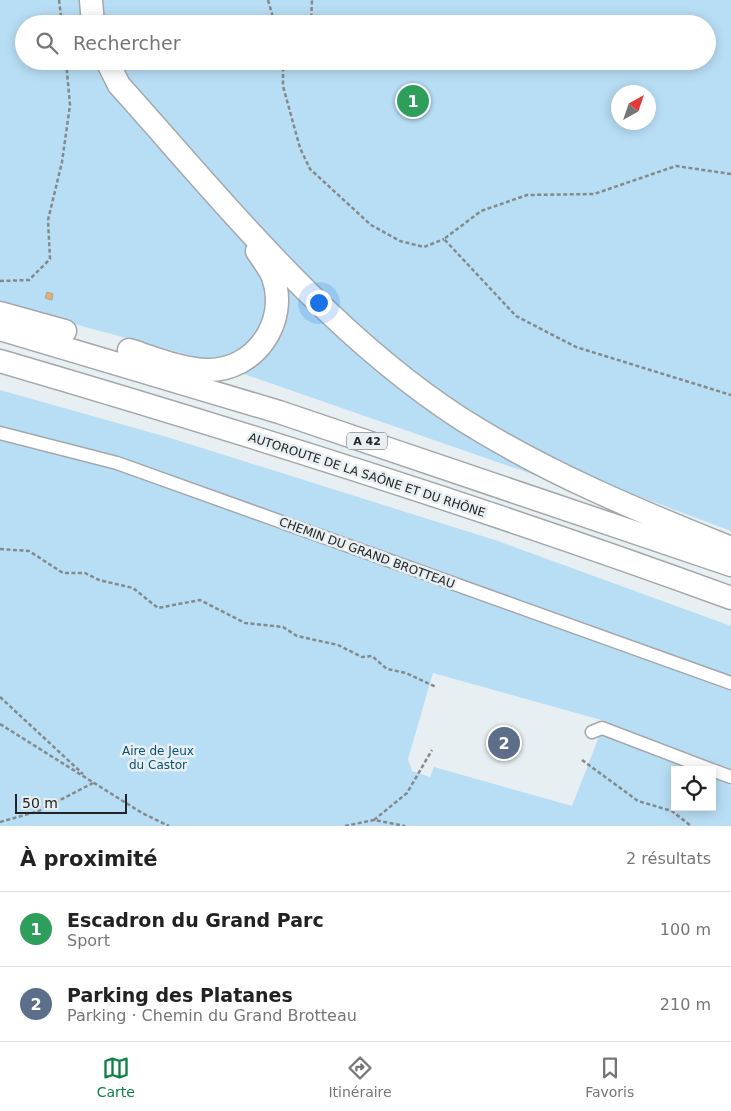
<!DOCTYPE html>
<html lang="fr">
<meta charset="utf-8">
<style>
:root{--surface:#fff;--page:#f2f2f2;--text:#222;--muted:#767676;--line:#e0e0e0;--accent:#0b8043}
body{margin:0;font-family:"DejaVu Sans",sans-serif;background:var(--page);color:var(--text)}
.controls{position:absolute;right:15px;bottom:15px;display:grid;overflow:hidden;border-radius:0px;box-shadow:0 2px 12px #0003}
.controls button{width:45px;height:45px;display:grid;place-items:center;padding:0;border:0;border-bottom:1px solid var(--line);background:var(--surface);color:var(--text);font:25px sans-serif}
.compass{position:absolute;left:611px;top:85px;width:45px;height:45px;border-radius:50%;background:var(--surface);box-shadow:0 2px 12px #0003;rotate:40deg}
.scale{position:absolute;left:15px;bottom:12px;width:112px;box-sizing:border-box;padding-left:5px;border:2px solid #212325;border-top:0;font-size:14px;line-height:18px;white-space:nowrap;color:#212325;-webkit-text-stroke:4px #e8eff2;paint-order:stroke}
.you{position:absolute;left:318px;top:302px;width:18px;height:18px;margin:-12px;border:4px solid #fff;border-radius:50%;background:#1a73e8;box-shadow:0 0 0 8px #1a73e833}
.badge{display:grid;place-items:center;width:32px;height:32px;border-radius:50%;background:var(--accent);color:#fff;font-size:16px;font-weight:700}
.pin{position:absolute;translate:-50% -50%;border:2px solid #fff;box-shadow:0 1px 5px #0006}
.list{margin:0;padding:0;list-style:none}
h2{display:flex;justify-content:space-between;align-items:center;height:65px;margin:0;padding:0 20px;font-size:21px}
h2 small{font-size:16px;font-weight:400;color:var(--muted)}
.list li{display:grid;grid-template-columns:32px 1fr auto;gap:15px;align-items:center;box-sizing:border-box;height:75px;padding:0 20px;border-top:1px solid var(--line)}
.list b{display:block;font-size:19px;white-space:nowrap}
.list p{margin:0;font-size:16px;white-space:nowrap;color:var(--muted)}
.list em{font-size:16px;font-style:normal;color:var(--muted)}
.icon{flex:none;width:28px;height:28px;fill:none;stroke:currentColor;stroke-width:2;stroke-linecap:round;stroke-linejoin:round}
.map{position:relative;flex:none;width:731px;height:826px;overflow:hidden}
.search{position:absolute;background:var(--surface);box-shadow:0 2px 12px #0003;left:15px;right:15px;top:15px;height:55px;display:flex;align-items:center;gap:12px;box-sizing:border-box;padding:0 18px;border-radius:28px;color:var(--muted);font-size:19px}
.sheet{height:215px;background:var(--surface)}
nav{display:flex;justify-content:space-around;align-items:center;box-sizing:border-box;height:70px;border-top:1px solid var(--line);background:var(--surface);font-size:14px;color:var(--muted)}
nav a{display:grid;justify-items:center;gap:2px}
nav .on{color:var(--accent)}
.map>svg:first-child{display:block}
.green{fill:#b8def5;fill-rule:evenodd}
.building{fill:#ebac70;stroke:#a8a39f}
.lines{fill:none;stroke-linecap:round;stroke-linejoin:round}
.street-casing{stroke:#a2a8ac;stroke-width:15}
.highway-casing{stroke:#a2a8ac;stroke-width:25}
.path{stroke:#84898b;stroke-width:2.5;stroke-dasharray:4 2.5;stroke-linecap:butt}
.street{stroke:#fff;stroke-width:12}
.highway{stroke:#fff;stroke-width:22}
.labels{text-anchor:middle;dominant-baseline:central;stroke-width:5;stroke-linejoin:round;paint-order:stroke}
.shield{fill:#e8eff2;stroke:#5d6062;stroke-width:1}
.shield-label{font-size:11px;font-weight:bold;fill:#212325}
.street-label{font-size:12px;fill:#212325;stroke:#e8eff2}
.park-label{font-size:12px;fill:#0b5070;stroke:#e8eff2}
</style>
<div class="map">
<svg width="731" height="826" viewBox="0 0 731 826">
<rect width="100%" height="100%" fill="#e8eff2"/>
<path class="green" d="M 0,0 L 731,0 L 731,531 L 614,487 L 549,480 L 189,355 L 0,304 ZM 24,24 L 707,24 L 707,61 L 24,61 ZM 618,92 L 648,92 L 648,122 L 618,122 Z
M 0,390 L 167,437 L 498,541 L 731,626 L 731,826 L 0,826 ZM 433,673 L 605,721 L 572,806 L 434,767 L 430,777 L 412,771 L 408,759 ZM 675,770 L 712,770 L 712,807 L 675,807 Z"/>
<path class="building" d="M 47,292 L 53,294 L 52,300 L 45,298 Z"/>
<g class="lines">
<defs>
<path id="street" d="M 0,433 L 117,463 L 731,683
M 592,732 L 602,728 L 712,770
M 712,770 L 731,777"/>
<path id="highway" d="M 91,0 L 93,24
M 107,61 L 119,85 C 224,202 329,334 463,420 C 547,473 639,511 731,548
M 0,313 L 65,331
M 0,329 L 279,412 L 731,565
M 129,350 C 151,357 184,370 207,370 C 255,371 289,322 273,277 C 270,269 262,259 257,251
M 0,361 C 246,433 491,510 731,598"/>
</defs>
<use href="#street" class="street-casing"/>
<use href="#highway" class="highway-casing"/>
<path class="path" d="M 59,0 L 62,24
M 268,0 L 275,24
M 311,24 L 312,0
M 283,61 L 283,86 L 300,148 L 310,169 L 371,225 L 400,241 L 424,247 L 444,239
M 731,174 L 676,166 L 594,194 L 527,195 L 481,211 L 444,239 L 516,316 L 576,347 L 731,395
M 0,281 L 29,280 L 50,259 L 48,220 L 62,162 L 70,105 L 66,61
M 0,549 L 29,551 L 63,573 L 85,573 L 99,580 L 133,588 L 158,608 L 200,600 L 245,623 L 283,627 L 297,636 L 338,645 L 362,657 L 372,656 L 387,669 L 406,673 L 436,687
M 0,697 L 83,774
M 0,724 L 142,813 L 169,826
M 582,760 L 638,801 L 672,811 L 691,826
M 374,820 L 407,793 L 432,750
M 0,822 L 39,811 L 93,783
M 345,826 L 374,820 L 405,826"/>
<use href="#street" class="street"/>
<use href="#highway" class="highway"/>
</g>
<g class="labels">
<rect class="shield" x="347" y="432.5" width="40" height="17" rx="4"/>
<g class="shield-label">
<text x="367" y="441">A 42</text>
</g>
<g class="street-label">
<text transform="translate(367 475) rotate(18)">AUTOROUTE DE LA SAÔNE ET DU RHÔNE</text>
<text transform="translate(367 553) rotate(20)">CHEMIN DU GRAND BROTTEAU</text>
</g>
<g class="park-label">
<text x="158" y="751">Aire de Jeux<tspan x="158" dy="14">du Castor</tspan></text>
</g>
</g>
</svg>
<div class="controls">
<button><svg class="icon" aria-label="locate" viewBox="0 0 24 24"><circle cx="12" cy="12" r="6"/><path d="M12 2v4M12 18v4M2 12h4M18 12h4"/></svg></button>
</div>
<svg class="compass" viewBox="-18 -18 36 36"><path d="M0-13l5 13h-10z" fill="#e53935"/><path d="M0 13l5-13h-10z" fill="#767676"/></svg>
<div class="scale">50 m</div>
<div class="you"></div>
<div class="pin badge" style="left:413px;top:101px;background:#2e9e5b">1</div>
<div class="pin badge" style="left:504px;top:743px;background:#5c6f8a">2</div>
<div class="search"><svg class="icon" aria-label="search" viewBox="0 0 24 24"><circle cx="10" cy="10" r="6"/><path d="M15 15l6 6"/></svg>Rechercher</div>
</div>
<section class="sheet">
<h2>À proximité<small>2 résultats</small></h2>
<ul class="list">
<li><span class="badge" style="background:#2e9e5b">1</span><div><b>Escadron du Grand Parc</b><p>Sport</p></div><em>100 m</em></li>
<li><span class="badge" style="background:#5c6f8a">2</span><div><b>Parking des Platanes</b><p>Parking · Chemin du Grand Brotteau</p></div><em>210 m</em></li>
</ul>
</section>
<nav>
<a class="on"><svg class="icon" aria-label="map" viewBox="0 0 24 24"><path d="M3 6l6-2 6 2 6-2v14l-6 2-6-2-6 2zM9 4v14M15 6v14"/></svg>Carte</a>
<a><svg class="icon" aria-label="directions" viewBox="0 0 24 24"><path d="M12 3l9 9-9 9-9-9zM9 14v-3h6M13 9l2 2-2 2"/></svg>Itinéraire</a>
<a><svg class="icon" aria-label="saved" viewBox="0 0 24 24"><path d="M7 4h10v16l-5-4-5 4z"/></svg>Favoris</a>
</nav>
